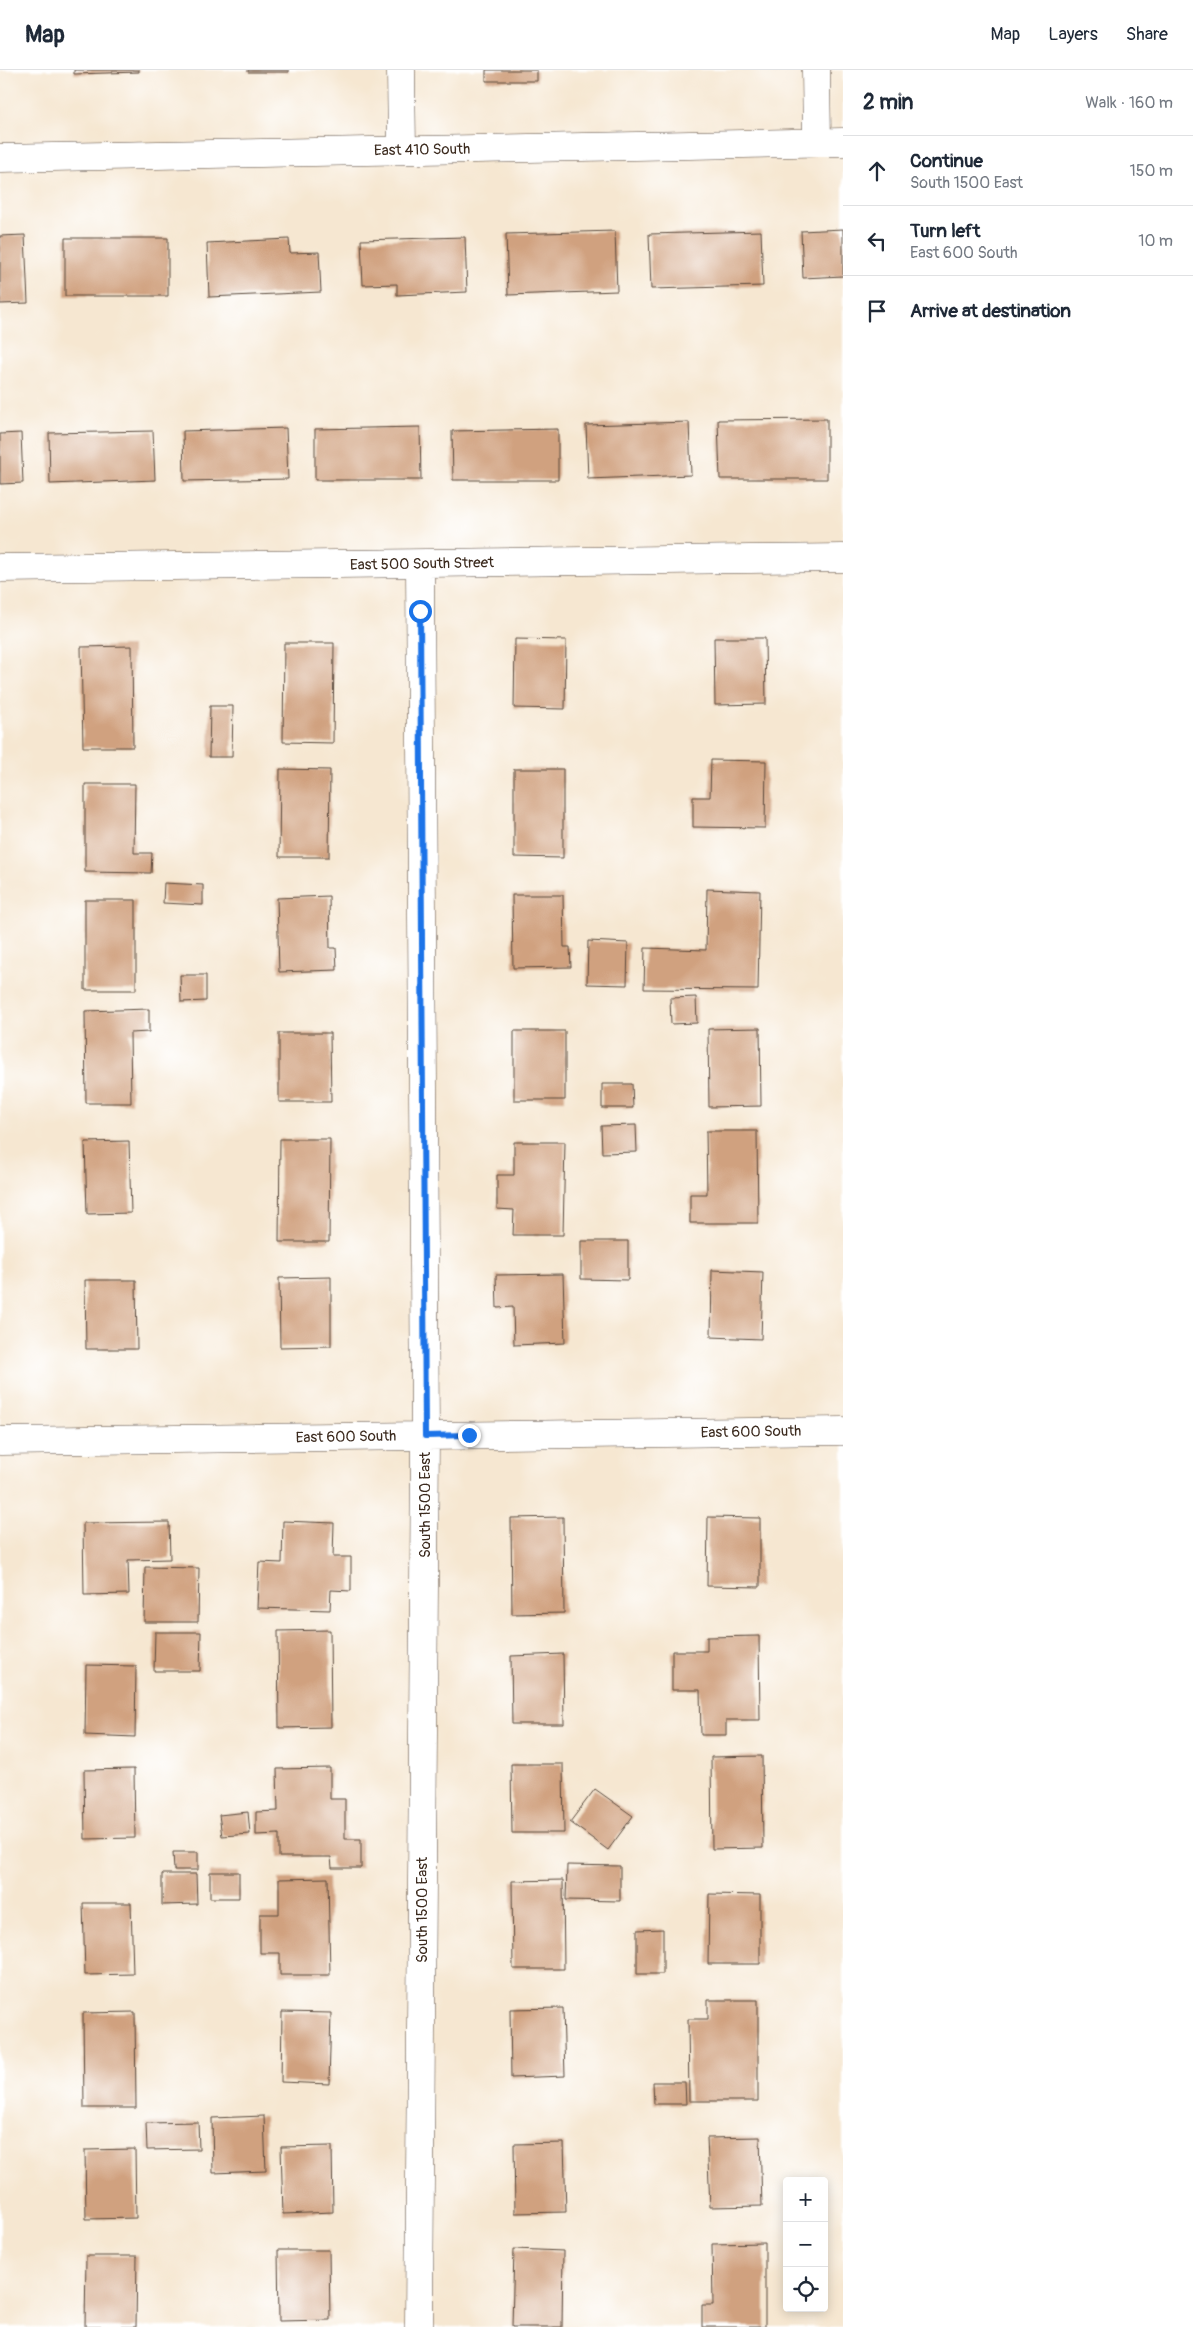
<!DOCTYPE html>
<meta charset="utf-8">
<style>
:root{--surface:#fff;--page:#f2f2f3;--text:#1f2937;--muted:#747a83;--line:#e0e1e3}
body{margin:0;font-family:Pangolin,sans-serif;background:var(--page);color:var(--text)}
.controls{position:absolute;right:15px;bottom:15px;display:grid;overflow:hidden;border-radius:5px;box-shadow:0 2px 12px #0003}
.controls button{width:45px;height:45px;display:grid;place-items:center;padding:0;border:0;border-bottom:1px solid var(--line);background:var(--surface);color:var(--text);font:25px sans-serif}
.stop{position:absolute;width:15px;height:15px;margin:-11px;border:4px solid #1a73e8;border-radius:50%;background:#fff}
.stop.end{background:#1a73e8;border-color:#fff;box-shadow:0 1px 5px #0008}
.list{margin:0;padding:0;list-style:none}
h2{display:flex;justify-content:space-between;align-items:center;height:65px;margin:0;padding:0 20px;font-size:21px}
h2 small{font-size:16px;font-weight:400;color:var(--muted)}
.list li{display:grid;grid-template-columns:32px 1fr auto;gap:15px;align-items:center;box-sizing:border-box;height:70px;padding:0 20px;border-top:1px solid var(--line)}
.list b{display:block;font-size:19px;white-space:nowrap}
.list p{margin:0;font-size:16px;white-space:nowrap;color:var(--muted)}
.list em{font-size:16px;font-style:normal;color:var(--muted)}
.icon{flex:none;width:28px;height:28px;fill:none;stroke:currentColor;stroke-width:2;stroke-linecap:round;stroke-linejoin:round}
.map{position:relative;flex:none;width:843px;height:2257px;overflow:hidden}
header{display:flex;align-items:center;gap:30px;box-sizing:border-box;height:70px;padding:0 25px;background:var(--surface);border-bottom:1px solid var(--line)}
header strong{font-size:24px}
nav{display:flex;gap:28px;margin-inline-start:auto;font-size:18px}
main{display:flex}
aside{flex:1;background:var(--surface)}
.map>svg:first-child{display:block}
.building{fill:#d0a17f}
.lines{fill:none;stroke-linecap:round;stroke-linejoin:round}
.street-casing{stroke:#574639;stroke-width:29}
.street{stroke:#fff;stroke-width:28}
.route{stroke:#1a73e8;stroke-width:6}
.labels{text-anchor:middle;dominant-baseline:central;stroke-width:4;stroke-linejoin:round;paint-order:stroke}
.street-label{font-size:15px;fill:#3b2a1e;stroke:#fff}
</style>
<header>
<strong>Map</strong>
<nav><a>Map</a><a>Layers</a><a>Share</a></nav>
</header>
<main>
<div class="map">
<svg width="843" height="2257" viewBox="0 0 843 2257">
<rect width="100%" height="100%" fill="#fff"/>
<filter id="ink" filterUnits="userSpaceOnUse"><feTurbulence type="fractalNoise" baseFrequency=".02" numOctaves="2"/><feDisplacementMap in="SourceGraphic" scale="10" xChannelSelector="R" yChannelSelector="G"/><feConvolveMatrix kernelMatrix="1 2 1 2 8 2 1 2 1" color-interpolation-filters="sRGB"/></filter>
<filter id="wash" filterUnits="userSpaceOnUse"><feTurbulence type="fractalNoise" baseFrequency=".0096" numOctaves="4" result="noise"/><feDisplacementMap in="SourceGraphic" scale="20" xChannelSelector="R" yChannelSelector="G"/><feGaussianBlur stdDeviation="1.12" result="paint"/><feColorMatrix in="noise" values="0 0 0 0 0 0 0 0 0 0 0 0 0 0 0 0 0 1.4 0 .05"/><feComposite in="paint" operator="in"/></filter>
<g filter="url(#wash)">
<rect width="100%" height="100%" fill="#f6e7d1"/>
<g id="blocks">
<path class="building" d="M 74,0 L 139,0 L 139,2 L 74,4 Z
M 248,0 L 289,0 L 289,2 L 248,2 Z
M 486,0 L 537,0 L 537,11 L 486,11 Z
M 843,159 L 843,206 L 803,208 L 801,161 Z
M 615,161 L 617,221 L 508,225 L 506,164 Z
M 761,161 L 763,216 L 651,219 L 649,164 Z
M 25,165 L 28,233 L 0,234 L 0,166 Z
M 465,167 L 467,222 L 397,225 L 397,214 L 363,215 L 361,170 Z
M 65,168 L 168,168 L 168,226 L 65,226 Z
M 289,169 L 290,183 L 319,182 L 321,222 L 209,227 L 207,173 Z
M 827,349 L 827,409 L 720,409 L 718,350 Z
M 689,352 L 691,405 L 588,409 L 586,355 Z
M 420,357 L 421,410 L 315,410 L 315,359 Z
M 286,358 L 288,409 L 184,411 L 183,361 Z
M 558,359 L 558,410 L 453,410 L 452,361 Z
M 153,361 L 155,410 L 50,414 L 49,363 Z
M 21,363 L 23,413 L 0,414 L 0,364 Z
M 714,568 L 765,568 L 766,634 L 715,635 Z
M 515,569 L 566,570 L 565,639 L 514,638 Z
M 284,573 L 334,573 L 333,673 L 283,672 Z
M 132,576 L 133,677 L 83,677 L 81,577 Z
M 210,636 L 233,636 L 232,687 L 209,687 Z
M 711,690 L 766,691 L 765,758 L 693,757 L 693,727 L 710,727 Z
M 280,699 L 330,700 L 329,787 L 279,787 Z
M 514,699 L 563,699 L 563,788 L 514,787 Z
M 85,714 L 135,714 L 134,783 L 152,783 L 151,803 L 85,802 Z
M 164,813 L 203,815 L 203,835 L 163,833 Z
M 707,819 L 760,821 L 758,920 L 644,919 L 645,878 L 706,880 Z
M 512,825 L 563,825 L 564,877 L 570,877 L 571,897 L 513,898 Z
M 329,826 L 330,878 L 336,878 L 337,900 L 279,902 L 277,828 Z
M 85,830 L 136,830 L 136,920 L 85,920 Z
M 588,871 L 628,873 L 627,915 L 587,914 Z
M 180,905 L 206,905 L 206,931 L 181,932 Z
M 696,927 L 697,953 L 671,954 L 670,928 Z
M 149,939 L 149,962 L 130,963 L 131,1033 L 86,1033 L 85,941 Z
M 760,958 L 761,1036 L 709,1037 L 708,959 Z
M 514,961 L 565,961 L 565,1030 L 514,1030 Z
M 279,963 L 330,963 L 331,1032 L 279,1032 Z
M 602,1014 L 632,1014 L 633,1038 L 602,1038 Z
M 636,1055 L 637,1082 L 602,1083 L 601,1056 Z
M 706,1061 L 757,1061 L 758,1153 L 690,1153 L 690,1124 L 707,1124 Z
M 280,1069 L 330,1069 L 329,1172 L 279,1172 Z
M 129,1071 L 131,1143 L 87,1144 L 85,1072 Z
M 514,1072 L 565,1072 L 563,1165 L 513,1165 L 514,1140 L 497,1139 L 497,1105 L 514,1105 Z
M 581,1171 L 628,1171 L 628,1210 L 581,1209 Z
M 712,1200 L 763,1202 L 761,1269 L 711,1267 Z
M 563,1204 L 565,1273 L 514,1275 L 513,1237 L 497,1238 L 496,1205 Z
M 331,1207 L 331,1276 L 280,1277 L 279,1208 Z
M 85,1210 L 136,1210 L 137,1279 L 86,1279 Z
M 563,1447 L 564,1543 L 512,1544 L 511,1448 Z
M 708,1447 L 760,1448 L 760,1517 L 707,1516 Z
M 283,1451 L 334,1453 L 333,1487 L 351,1487 L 351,1521 L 331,1520 L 330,1540 L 257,1538 L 259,1492 L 282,1493 Z
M 169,1452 L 170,1489 L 128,1490 L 129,1524 L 84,1525 L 83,1453 Z
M 145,1497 L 199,1498 L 198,1552 L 144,1552 Z
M 330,1560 L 331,1657 L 279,1658 L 278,1561 Z
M 155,1562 L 201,1562 L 200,1601 L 154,1601 Z
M 759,1566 L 760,1650 L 726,1650 L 726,1665 L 701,1665 L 700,1620 L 672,1620 L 672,1581 L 707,1581 L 707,1567 Z
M 563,1584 L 564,1654 L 512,1654 L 511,1586 Z
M 86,1595 L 136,1596 L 135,1667 L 85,1665 Z
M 762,1686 L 763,1778 L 712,1779 L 711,1687 Z
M 511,1694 L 563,1694 L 564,1763 L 512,1763 Z
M 330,1698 L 330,1729 L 345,1729 L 345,1769 L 361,1769 L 361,1798 L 332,1798 L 331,1787 L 279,1787 L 279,1764 L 256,1765 L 256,1742 L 278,1741 L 277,1699 Z
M 134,1699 L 135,1768 L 85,1769 L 84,1700 Z
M 595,1719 L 633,1746 L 608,1780 L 570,1752 Z
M 248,1742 L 250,1764 L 222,1766 L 219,1745 Z
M 173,1782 L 198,1782 L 198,1800 L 174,1800 Z
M 567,1795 L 620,1796 L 620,1831 L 566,1830 Z
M 210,1802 L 239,1802 L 239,1828 L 210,1828 Z
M 162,1804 L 196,1804 L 197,1834 L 162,1835 Z
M 328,1808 L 330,1905 L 280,1905 L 280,1883 L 260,1883 L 260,1844 L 279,1844 L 279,1809 Z
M 563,1810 L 564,1899 L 513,1899 L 512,1811 Z
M 709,1824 L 760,1825 L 760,1894 L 708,1894 Z
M 83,1833 L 131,1833 L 133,1904 L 85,1905 Z
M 663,1859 L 663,1904 L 637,1904 L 637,1860 Z
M 708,1930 L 758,1930 L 758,2031 L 689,2031 L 688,1949 L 708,1949 Z
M 563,1938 L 565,2006 L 511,2008 L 510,1939 Z
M 135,1942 L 136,2038 L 84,2038 L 83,1943 Z
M 282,1942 L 331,1943 L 329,2014 L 281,2012 Z
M 653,2012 L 685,2012 L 686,2034 L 654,2034 Z
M 264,2046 L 266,2101 L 213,2103 L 212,2048 Z
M 198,2052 L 199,2079 L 147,2080 L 146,2053 Z
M 760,2067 L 762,2136 L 710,2137 L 707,2068 Z
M 564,2073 L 566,2142 L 515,2143 L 514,2074 Z
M 332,2076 L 333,2142 L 283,2144 L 281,2077 Z
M 135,2079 L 136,2148 L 86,2149 L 85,2080 Z
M 765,2173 L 765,2257 L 702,2257 L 702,2235 L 713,2235 L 712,2174 Z
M 514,2179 L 563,2181 L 562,2257 L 512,2257 Z
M 278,2180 L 329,2180 L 330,2250 L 279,2251 Z
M 86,2186 L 137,2186 L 136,2257 L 85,2257 Z"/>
</g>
</g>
<g filter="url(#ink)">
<use href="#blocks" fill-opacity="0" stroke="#574639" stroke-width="1"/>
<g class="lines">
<defs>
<path id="street" d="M 401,0 L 402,80
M 816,0 L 817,72
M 0,88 L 843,72
M 0,498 L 843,488
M 0,1371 L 843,1361
M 419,2257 L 425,1366 L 420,494"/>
</defs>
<use href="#street" class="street-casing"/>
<use href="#street" class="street"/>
</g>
</g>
<g class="lines" filter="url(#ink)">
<path class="route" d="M 420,541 L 425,1366 L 469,1365"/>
</g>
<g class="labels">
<g class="street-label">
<text transform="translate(422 80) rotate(-1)">East 410 South</text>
<text transform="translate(422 494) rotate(-1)">East 500 South Street</text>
<text transform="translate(751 1362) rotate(-1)">East 600 South</text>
<text transform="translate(346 1367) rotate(-1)">East 600 South</text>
<text transform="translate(425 1435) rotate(-90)">South 1500 East</text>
<text transform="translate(422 1840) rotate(-90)">South 1500 East</text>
</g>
</g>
</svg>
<div class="controls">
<button>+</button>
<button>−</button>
<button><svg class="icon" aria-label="locate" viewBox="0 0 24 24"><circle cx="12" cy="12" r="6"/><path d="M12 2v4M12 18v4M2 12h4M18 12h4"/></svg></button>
</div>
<div class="stop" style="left:420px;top:541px"></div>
<div class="stop end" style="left:469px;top:1365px"></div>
</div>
<aside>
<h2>2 min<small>Walk · 160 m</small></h2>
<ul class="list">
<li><svg class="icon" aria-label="ahead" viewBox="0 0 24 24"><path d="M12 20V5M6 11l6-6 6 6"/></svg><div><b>Continue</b><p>South 1500 East</p></div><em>150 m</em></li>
<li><svg class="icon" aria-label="left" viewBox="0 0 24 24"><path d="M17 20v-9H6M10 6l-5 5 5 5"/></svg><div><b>Turn left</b><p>East 600 South</p></div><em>10 m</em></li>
<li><svg class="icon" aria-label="arrive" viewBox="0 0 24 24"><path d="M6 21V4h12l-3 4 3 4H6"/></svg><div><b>Arrive at destination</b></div></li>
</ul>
</aside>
</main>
